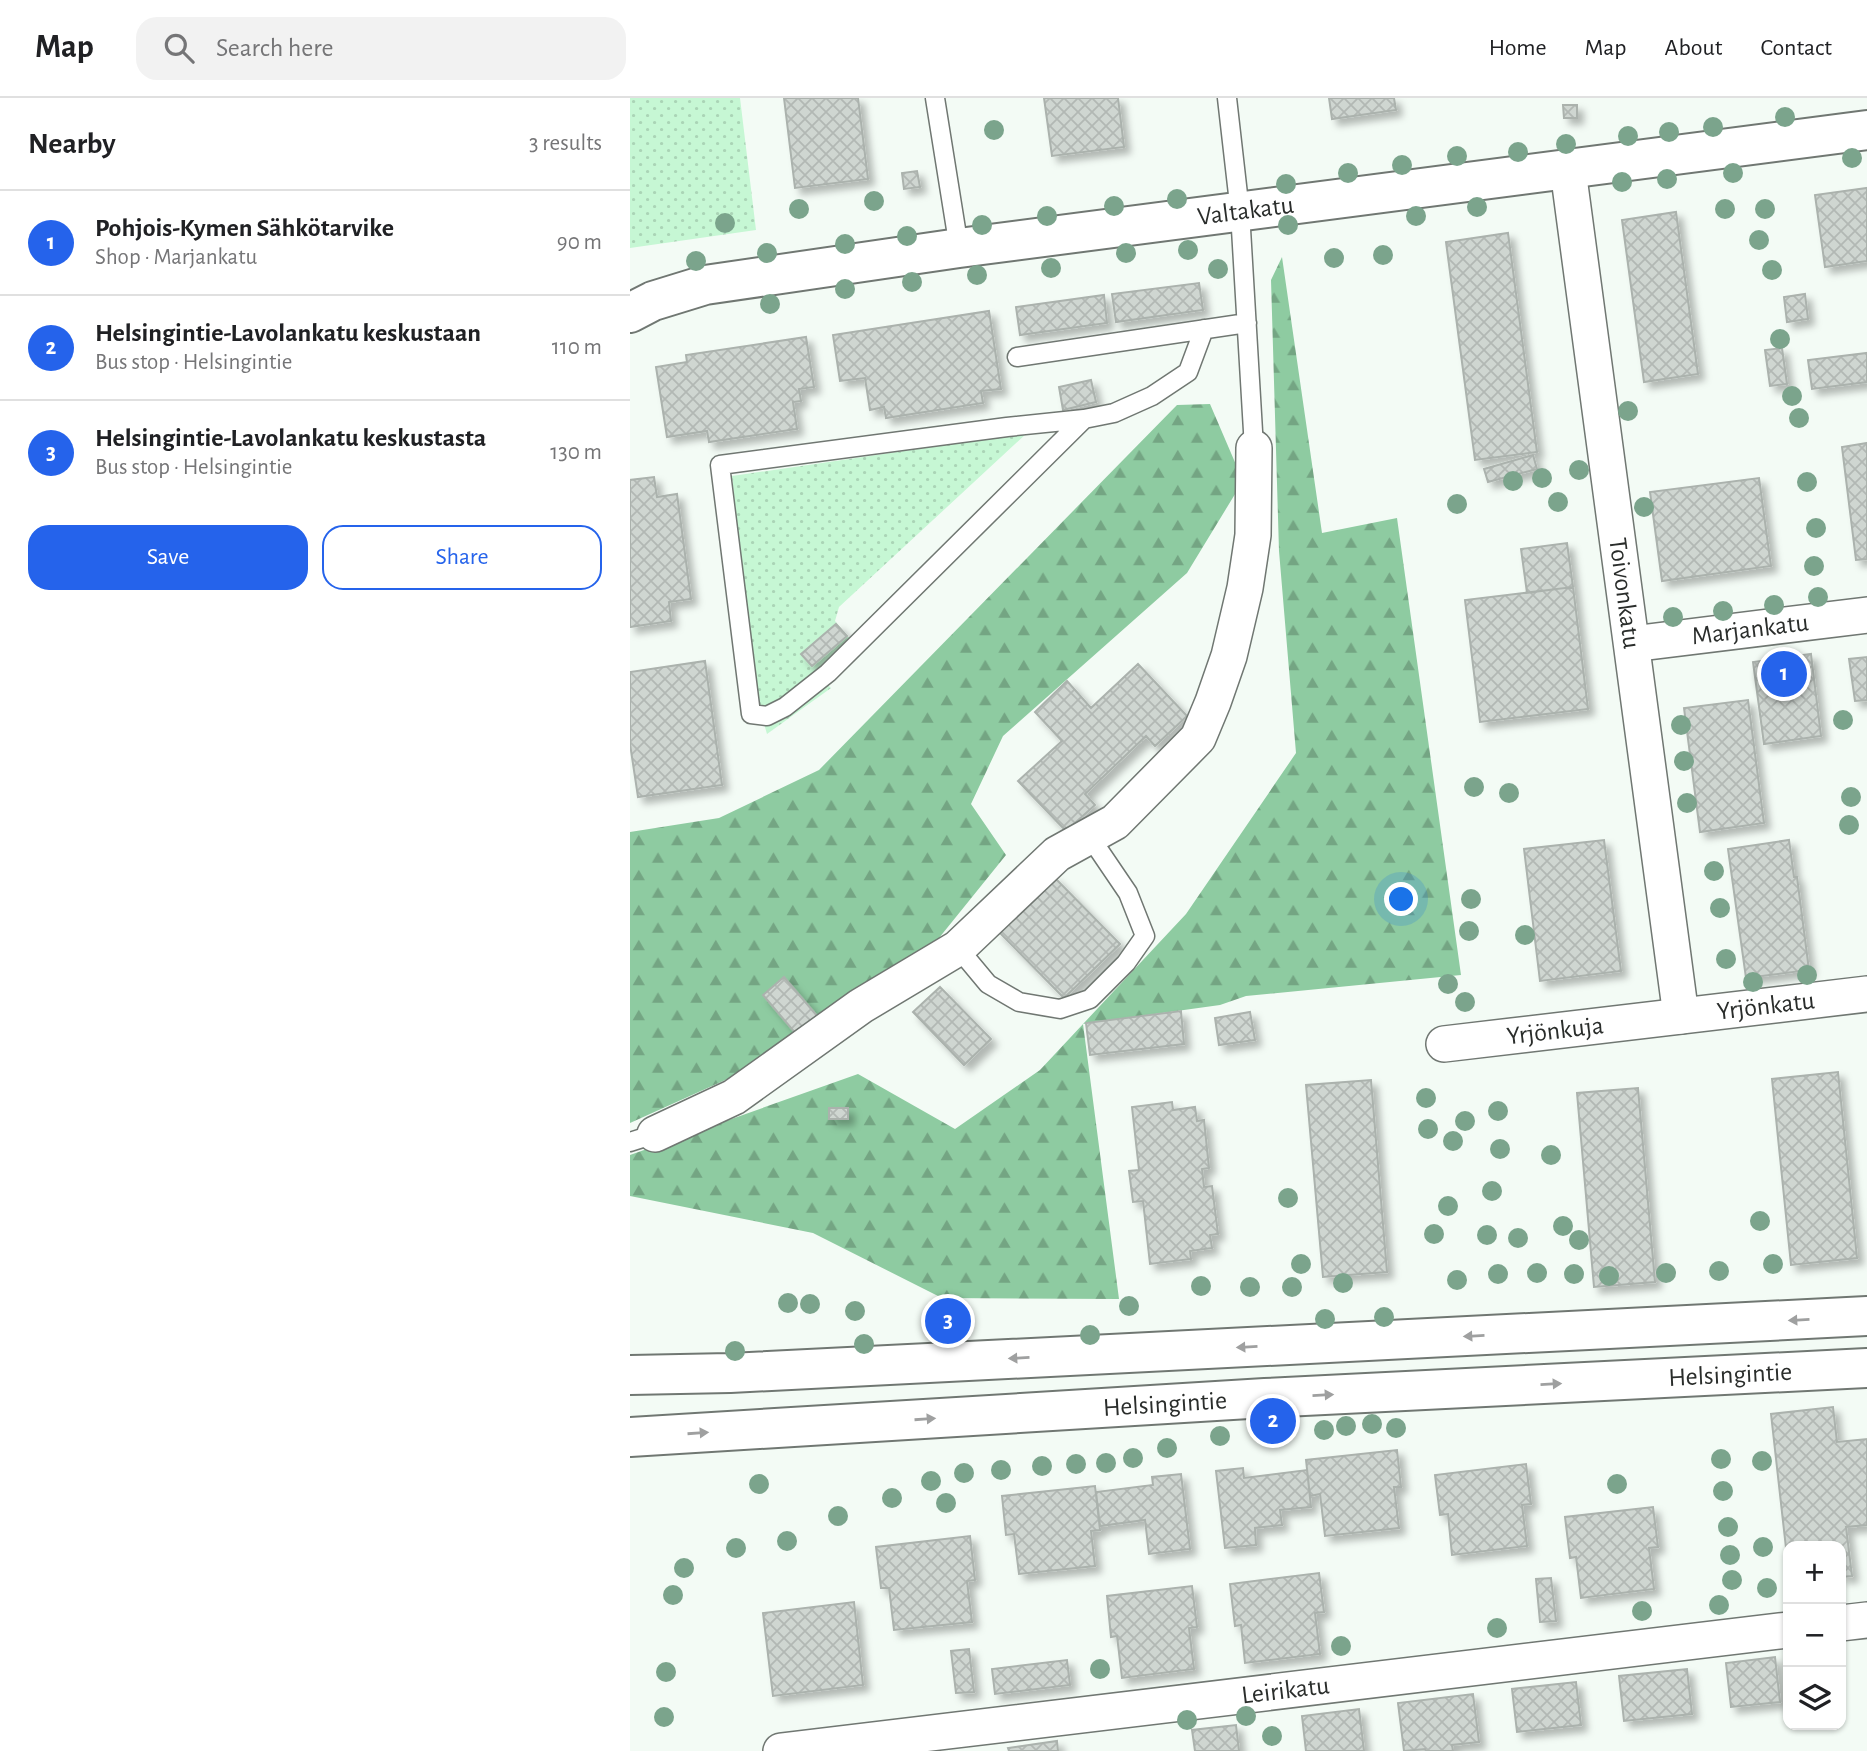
<!DOCTYPE html>
<meta charset="utf-8">
<style>
:root{--surface:#fff;--page:#f2f2f2;--text:#202124;--muted:#757577;--line:#e0e0e0;--accent:#2563eb}
body{margin:0;font-family:"Alegreya Sans",sans-serif;background:var(--page);color:var(--text)}
.controls{position:absolute;right:21px;bottom:21px;display:grid;overflow:hidden;border-radius:14px;box-shadow:0 2px 5px #0004}
.controls button{width:63px;height:63px;display:grid;place-items:center;padding:0;border:0;border-bottom:2px solid var(--line);background:var(--surface);color:var(--text);font:35px sans-serif}
.you{position:absolute;left:772px;top:802px;width:24px;height:24px;margin:-18px;border:5px solid #fff;border-radius:50%;background:#1a73e8;box-shadow:0 0 0 10px #1a73e833}
.badge{display:grid;place-items:center;width:46px;height:46px;border-radius:50%;background:var(--accent);color:#fff;font-size:23px;font-weight:700}
.pin{position:absolute;translate:-50% -50%;border:4px solid #fff;box-shadow:0 2px 7px #0006}
.list{margin:0;padding:0;list-style:none}
h2{display:flex;justify-content:space-between;align-items:center;height:91px;margin:0;padding:0 28px;font-size:30px}
h2 small{font-size:23px;font-weight:400;color:var(--muted)}
.list li{display:grid;grid-template-columns:46px 1fr auto;gap:21px;align-items:center;box-sizing:border-box;height:105px;padding:0 28px;border-top:2px solid var(--line)}
.list b{display:block;font-size:26px;white-space:nowrap}
.list p{margin:0;font-size:23px;white-space:nowrap;color:var(--muted)}
.list em{font-size:23px;font-style:normal;color:var(--muted)}
.actions{display:flex;gap:14px;padding:21px 28px}
.actions a{flex:1;padding:16px 0;border:2px solid var(--accent);border-radius:21px;text-align:center;font-size:24px;color:var(--accent)}
.actions .main{background:var(--accent);color:#fff}
.icon{flex:none;width:38px;height:38px;fill:none;stroke:currentColor;stroke-width:2;stroke-linecap:round;stroke-linejoin:round}
.map{position:relative;flex:none;width:1237px;height:1653px;overflow:hidden}
header{display:flex;align-items:center;gap:42px;box-sizing:border-box;height:98px;padding:0 35px;background:var(--surface);border-bottom:2px solid var(--line)}
header strong{font-size:33px}
nav{display:flex;gap:38px;margin-inline-start:auto;font-size:24px}
.search{width:490px;height:63px;background:var(--page);display:flex;align-items:center;gap:18px;box-sizing:border-box;padding:0 24px;border-radius:21px;color:var(--muted);font-size:26px}
main{display:flex}
aside{flex:1;background:var(--surface)}
.map>svg:first-child{display:block}
.green{fill:url(#green-dots)}
.forest{fill:url(#forest-firs)}
.building{fill:url(#building-cross-hatch);stroke:#abb2ad;stroke-width:2;filter:url(#shadow)}
.lines{fill:none;stroke-linecap:round;stroke-linejoin:round}
.lane-casing{stroke:#707772;stroke-width:21}
.street-casing{stroke:#707772;stroke-width:38}
.secondary-casing{stroke:#707772;stroke-width:42}
.primary-casing{stroke:#707772;stroke-width:42}
.lane{stroke:#fff;stroke-width:18}
.street{stroke:#fff;stroke-width:35}
.secondary{stroke:#fff;stroke-width:38}
.primary{stroke:#fff;stroke-width:38}
.tree{fill:#7ba48c}
.oneway{fill:#9fa0a0}
.labels{text-anchor:middle;dominant-baseline:central;stroke-width:6;stroke-linejoin:round;paint-order:stroke}
.street-label{font-size:26px;fill:#2a2d2b;stroke:#f3fbf5}
</style>
<header>
<strong>Map</strong>
<div class="search"><svg class="icon" aria-label="search" viewBox="0 0 24 24"><circle cx="10" cy="10" r="6"/><path d="M15 15l6 6"/></svg>Search here</div>
<nav><a>Home</a><a>Map</a><a>About</a><a>Contact</a></nav>
</header>
<main>
<aside>
<h2>Nearby<small>3 results</small></h2>
<ul class="list">
<li><span class="badge">1</span><div><b>Pohjois-Kymen Sähkötarvike</b><p>Shop · Marjankatu</p></div><em>90 m</em></li>
<li><span class="badge">2</span><div><b>Helsingintie-Lavolankatu keskustaan</b><p>Bus stop · Helsingintie</p></div><em>110 m</em></li>
<li><span class="badge">3</span><div><b>Helsingintie-Lavolankatu keskustasta</b><p>Bus stop · Helsingintie</p></div><em>130 m</em></li>
</ul>
<div class="actions"><a class="main">Save</a><a>Share</a></div>
</aside>
<div class="map">
<svg width="1237" height="1653" viewBox="0 0 1237 1653">
<defs>
<pattern id="green-dots" width="8" height="8" patternUnits="userSpaceOnUse" patternTransform="scale(1.75)"><rect width="8" height="8" fill="#c6f7d4"/><path d="M2 2h.1M6 6h.1" fill="none" stroke="#aad4b6" stroke-width="1.8" stroke-linecap="round"/></pattern>
<pattern id="forest-firs" width="22" height="20" patternUnits="userSpaceOnUse" patternTransform="scale(1.75)"><rect width="22" height="20" fill="#8ecba1"/><path d="M5 1l3.5 6h-7zM16 11l3.5 6h-7z" fill="#74a583"/></pattern>
<pattern id="building-cross-hatch" width="8" height="8" patternUnits="userSpaceOnUse" patternTransform="scale(1.75)"><rect width="8" height="8" fill="#cfd6d1"/><path d="M0 0l8 8M0 8l8-8" fill="none" stroke="#b2b8b4"/></pattern>
<filter id="shadow"><feDropShadow dx="6" dy="6" stdDeviation="3.5" flood-color="#0004"/></filter>
</defs>
<rect width="100%" height="100%" fill="#f3fbf5"/>
<path class="green" d="M 0,0 L 110,0 L 126,132 L 0,150 Z
M 397,335 L 209,509 L 205,523 L 220,541 L 184,574 L 201,590 L 137,636 L 126,598 L 102,378 Z"/>
<path class="forest" d="M 652,159 L 692,435 L 767,420 L 831,877 L 616,898 L 590,907 L 453,926 L 489,1201 L 312,1200 L 183,1135 L 0,1098 L 0,1057 L 228,976 L 325,1031 L 410,972 L 556,816 L 666,655 L 649,453 L 641,182 Z
M 580,306 L 613,383 L 557,475 L 373,638 L 341,706 L 376,757 L 309,840 L 113,974 L 0,1025 L 0,734 L 89,720 L 189,672 L 547,307 Z"/>
<path class="building" d="M 154,0 L 228,0 L 238,81 L 165,90 Z
M 414,0 L 488,0 L 494,49 L 422,58 Z
M 699,0 L 764,0 L 766,12 L 702,21 Z
M 933,7 L 947,7 L 947,20 L 934,20 Z
M 287,73 L 290,89 L 274,91 L 272,75 Z
M 1237,90 L 1237,163 L 1195,169 L 1185,97 Z
M 1046,114 L 1068,276 L 1014,284 L 992,122 Z
M 878,135 L 907,354 L 845,362 L 816,144 Z
M 569,185 L 573,212 L 486,224 L 482,196 Z
M 1175,196 L 1178,221 L 1157,224 L 1154,199 Z
M 474,197 L 477,225 L 390,237 L 386,209 Z
M 359,213 L 371,291 L 351,293 L 353,305 L 256,320 L 254,309 L 240,312 L 235,280 L 210,283 L 203,237 Z
M 176,239 L 184,289 L 169,291 L 171,303 L 163,304 L 167,331 L 79,344 L 77,333 L 37,339 L 26,269 L 57,264 L 56,257 Z
M 1152,250 L 1157,286 L 1140,288 L 1135,252 Z
M 1237,255 L 1237,284 L 1182,291 L 1178,262 Z
M 461,282 L 466,304 L 433,312 L 429,289 Z
M 1237,345 L 1237,461 L 1226,462 L 1212,349 Z
M 903,357 L 907,371 L 858,384 L 854,371 Z
M 24,379 L 27,399 L 47,396 L 61,501 L 39,504 L 41,523 L 0,529 L 0,382 Z
M 1129,380 L 1141,468 L 1032,483 L 1020,394 Z
M 937,445 L 943,489 L 897,495 L 891,451 Z
M 943,489 L 958,611 L 850,624 L 835,502 Z
M 206,526 L 217,538 L 182,568 L 171,556 Z
M 1181,556 L 1191,638 L 1134,646 L 1123,564 Z
M 1237,559 L 1237,602 L 1225,603 L 1219,561 Z
M 75,563 L 92,687 L 8,699 L 0,646 L 0,574 Z
M 508,566 L 557,618 L 525,648 L 516,638 L 455,696 L 465,707 L 436,733 L 388,683 L 432,643 L 405,614 L 437,583 L 461,610 Z
M 1118,602 L 1134,725 L 1070,734 L 1054,610 Z
M 974,742 L 991,873 L 910,883 L 894,751 Z
M 1159,742 L 1164,779 L 1167,779 L 1179,872 L 1116,880 L 1098,751 Z
M 423,778 L 490,846 L 434,900 L 367,832 Z
M 154,879 L 188,919 L 167,937 L 133,897 Z
M 310,889 L 361,941 L 334,967 L 283,914 Z
M 551,913 L 554,946 L 460,957 L 456,925 Z
M 620,914 L 625,942 L 589,947 L 585,920 Z
M 1208,974 L 1227,1160 L 1161,1167 L 1142,981 Z
M 741,982 L 757,1174 L 693,1179 L 676,987 Z
M 1008,990 L 1025,1184 L 964,1189 L 947,995 Z
M 542,1004 L 543,1012 L 565,1009 L 567,1023 L 574,1022 L 579,1070 L 572,1071 L 574,1089 L 582,1088 L 588,1136 L 580,1137 L 582,1150 L 560,1153 L 561,1161 L 520,1166 L 513,1103 L 503,1104 L 499,1073 L 509,1072 L 502,1009 Z
M 199,1010 L 218,1010 L 218,1021 L 199,1021 Z
M 1203,1309 L 1207,1344 L 1237,1341 L 1237,1427 L 1216,1429 L 1222,1478 L 1211,1479 L 1211,1448 L 1158,1448 L 1158,1468 L 1141,1316 Z
M 767,1352 L 771,1389 L 764,1389 L 769,1430 L 695,1438 L 690,1396 L 680,1398 L 676,1362 Z
M 896,1366 L 901,1406 L 892,1407 L 897,1448 L 822,1457 L 818,1416 L 810,1417 L 805,1377 Z
M 613,1370 L 614,1380 L 677,1372 L 681,1409 L 650,1412 L 652,1427 L 625,1430 L 626,1447 L 595,1450 L 586,1373 Z
M 551,1376 L 560,1451 L 519,1456 L 515,1422 L 470,1428 L 466,1394 L 523,1387 L 522,1379 Z
M 465,1388 L 470,1432 L 461,1433 L 465,1468 L 389,1476 L 384,1436 L 376,1437 L 372,1398 Z
M 1023,1409 L 1028,1449 L 1019,1450 L 1024,1491 L 951,1500 L 946,1459 L 940,1460 L 935,1419 Z
M 340,1438 L 345,1482 L 337,1483 L 342,1524 L 264,1532 L 259,1490 L 251,1490 L 246,1449 Z
M 689,1475 L 694,1514 L 685,1515 L 690,1556 L 615,1565 L 611,1527 L 605,1528 L 600,1486 Z
M 921,1480 L 926,1523 L 910,1524 L 906,1481 Z
M 562,1488 L 567,1529 L 559,1530 L 564,1571 L 492,1580 L 487,1538 L 481,1539 L 477,1498 Z
M 224,1504 L 233,1587 L 143,1598 L 133,1515 Z
M 339,1551 L 344,1594 L 326,1595 L 321,1553 Z
M 1145,1559 L 1150,1604 L 1101,1609 L 1096,1565 Z
M 437,1562 L 440,1587 L 365,1596 L 362,1571 Z
M 1057,1571 L 1062,1616 L 994,1623 L 989,1578 Z
M 946,1584 L 951,1627 L 887,1634 L 882,1591 Z
M 843,1596 L 849,1644 L 822,1647 L 823,1653 L 796,1653 L 795,1651 L 774,1653 L 768,1605 Z
M 729,1611 L 734,1653 L 676,1653 L 672,1618 Z
M 606,1627 L 609,1653 L 565,1653 L 562,1632 Z
M 427,1643 L 428,1653 L 379,1653 L 378,1650 Z"/>
<g class="lines">
<defs>
<path id="lane" d="M 305,0 L 329,150
M 597,0 L 610,114 L 624,350
M 387,259 L 617,225
M 454,321 L 377,329 L 90,367 L 121,616 L 137,618 L 155,609 L 198,575 L 454,321 L 484,315 L 522,298 L 558,274 L 574,231
M 328,850 L 358,886 L 389,904 L 430,911 L 460,901 L 496,865 L 515,838 L 498,795 L 460,739
M 0,1044 L 25,1036"/>
<g id="street">
<path id="s1" d="M 938,72 L 1051,918"/>
<path id="s2" d="M 1002,546 L 1237,517"/>
<path id="s3" d="M 814,946 L 1237,896"/>
<path d="M 25,1036 L 104,999 L 231,908 L 328,850 L 427,756 L 485,724 L 568,640 L 583,604 L 599,558 L 615,490 L 623,437 L 624,350"/>
<path d="M 1211,1525 L 1237,1522"/>
<path id="s4" d="M 151,1653 L 1158,1532"/>
</g>
<g id="secondary">
<path id="s5" d="M 0,215 L 23,203 L 75,187 L 329,150 L 1237,32"/>
</g>
<g id="primary">
<path d="M 0,1277 L 100,1275 L 1237,1218"/>
<path id="s6" d="M 0,1339 L 635,1300 L 1237,1270"/>
</g>
</defs>
<use href="#lane" class="lane-casing"/>
<use href="#street" class="street-casing"/>
<use href="#secondary" class="secondary-casing"/>
<use href="#primary" class="primary-casing"/>
<use href="#lane" class="lane"/>
<use href="#street" class="street"/>
<use href="#secondary" class="secondary"/>
<use href="#primary" class="primary"/>
</g>
<g class="tree">
<circle cx="1155" cy="19" r="10"/>
<circle cx="1083" cy="29" r="10"/>
<circle cx="364" cy="32" r="10"/>
<circle cx="1039" cy="34" r="10"/>
<circle cx="998" cy="38" r="10"/>
<circle cx="936" cy="46" r="10"/>
<circle cx="888" cy="54" r="10"/>
<circle cx="827" cy="58" r="10"/>
<circle cx="1222" cy="60" r="10"/>
<circle cx="772" cy="67" r="10"/>
<circle cx="718" cy="75" r="10"/>
<circle cx="1103" cy="75" r="10"/>
<circle cx="1037" cy="81" r="10"/>
<circle cx="992" cy="84" r="10"/>
<circle cx="656" cy="86" r="10"/>
<circle cx="547" cy="101" r="10"/>
<circle cx="244" cy="103" r="10"/>
<circle cx="484" cy="108" r="10"/>
<circle cx="847" cy="109" r="10"/>
<circle cx="169" cy="111" r="10"/>
<circle cx="1095" cy="111" r="10"/>
<circle cx="1135" cy="111" r="10"/>
<circle cx="417" cy="118" r="10"/>
<circle cx="786" cy="118" r="10"/>
<circle cx="95" cy="125" r="10"/>
<circle cx="352" cy="127" r="10"/>
<circle cx="658" cy="127" r="10"/>
<circle cx="277" cy="138" r="10"/>
<circle cx="1129" cy="142" r="10"/>
<circle cx="215" cy="146" r="10"/>
<circle cx="558" cy="152" r="10"/>
<circle cx="137" cy="155" r="10"/>
<circle cx="496" cy="155" r="10"/>
<circle cx="753" cy="157" r="10"/>
<circle cx="704" cy="160" r="10"/>
<circle cx="66" cy="163" r="10"/>
<circle cx="421" cy="170" r="10"/>
<circle cx="588" cy="171" r="10"/>
<circle cx="1142" cy="172" r="10"/>
<circle cx="347" cy="177" r="10"/>
<circle cx="282" cy="184" r="10"/>
<circle cx="215" cy="191" r="10"/>
<circle cx="140" cy="206" r="10"/>
<circle cx="1150" cy="241" r="10"/>
<circle cx="1162" cy="298" r="10"/>
<circle cx="998" cy="313" r="10"/>
<circle cx="1169" cy="320" r="10"/>
<circle cx="949" cy="372" r="10"/>
<circle cx="912" cy="380" r="10"/>
<circle cx="883" cy="383" r="10"/>
<circle cx="1177" cy="384" r="10"/>
<circle cx="928" cy="404" r="10"/>
<circle cx="827" cy="406" r="10"/>
<circle cx="1014" cy="409" r="10"/>
<circle cx="1186" cy="430" r="10"/>
<circle cx="1184" cy="468" r="10"/>
<circle cx="1188" cy="499" r="10"/>
<circle cx="1144" cy="507" r="10"/>
<circle cx="1093" cy="513" r="10"/>
<circle cx="1043" cy="519" r="10"/>
<circle cx="1213" cy="622" r="10"/>
<circle cx="1051" cy="627" r="10"/>
<circle cx="1054" cy="663" r="10"/>
<circle cx="844" cy="689" r="10"/>
<circle cx="879" cy="695" r="10"/>
<circle cx="1221" cy="699" r="10"/>
<circle cx="1057" cy="705" r="10"/>
<circle cx="1219" cy="727" r="10"/>
<circle cx="1084" cy="773" r="10"/>
<circle cx="841" cy="801" r="10"/>
<circle cx="1090" cy="810" r="10"/>
<circle cx="839" cy="833" r="10"/>
<circle cx="895" cy="837" r="10"/>
<circle cx="1096" cy="861" r="10"/>
<circle cx="1177" cy="877" r="10"/>
<circle cx="1123" cy="884" r="10"/>
<circle cx="818" cy="886" r="10"/>
<circle cx="835" cy="904" r="10"/>
<circle cx="796" cy="1000" r="10"/>
<circle cx="868" cy="1013" r="10"/>
<circle cx="835" cy="1023" r="10"/>
<circle cx="798" cy="1031" r="10"/>
<circle cx="823" cy="1043" r="10"/>
<circle cx="870" cy="1051" r="10"/>
<circle cx="921" cy="1057" r="10"/>
<circle cx="862" cy="1093" r="10"/>
<circle cx="658" cy="1100" r="10"/>
<circle cx="818" cy="1108" r="10"/>
<circle cx="1130" cy="1123" r="10"/>
<circle cx="933" cy="1128" r="10"/>
<circle cx="804" cy="1136" r="10"/>
<circle cx="857" cy="1137" r="10"/>
<circle cx="888" cy="1140" r="10"/>
<circle cx="949" cy="1142" r="10"/>
<circle cx="671" cy="1166" r="10"/>
<circle cx="1143" cy="1166" r="10"/>
<circle cx="1089" cy="1173" r="10"/>
<circle cx="907" cy="1175" r="10"/>
<circle cx="1036" cy="1175" r="10"/>
<circle cx="868" cy="1176" r="10"/>
<circle cx="944" cy="1176" r="10"/>
<circle cx="979" cy="1178" r="10"/>
<circle cx="827" cy="1182" r="10"/>
<circle cx="713" cy="1185" r="10"/>
<circle cx="571" cy="1188" r="10"/>
<circle cx="620" cy="1189" r="10"/>
<circle cx="662" cy="1189" r="10"/>
<circle cx="158" cy="1205" r="10"/>
<circle cx="180" cy="1206" r="10"/>
<circle cx="499" cy="1208" r="10"/>
<circle cx="225" cy="1213" r="10"/>
<circle cx="754" cy="1219" r="10"/>
<circle cx="695" cy="1221" r="10"/>
<circle cx="460" cy="1237" r="10"/>
<circle cx="234" cy="1246" r="10"/>
<circle cx="105" cy="1253" r="10"/>
<circle cx="742" cy="1326" r="10"/>
<circle cx="716" cy="1328" r="10"/>
<circle cx="630" cy="1330" r="10"/>
<circle cx="657" cy="1330" r="10"/>
<circle cx="766" cy="1330" r="10"/>
<circle cx="694" cy="1332" r="10"/>
<circle cx="590" cy="1338" r="10"/>
<circle cx="537" cy="1350" r="10"/>
<circle cx="503" cy="1360" r="10"/>
<circle cx="1091" cy="1361" r="10"/>
<circle cx="1132" cy="1363" r="10"/>
<circle cx="476" cy="1365" r="10"/>
<circle cx="446" cy="1366" r="10"/>
<circle cx="412" cy="1368" r="10"/>
<circle cx="371" cy="1372" r="10"/>
<circle cx="334" cy="1375" r="10"/>
<circle cx="301" cy="1383" r="10"/>
<circle cx="129" cy="1386" r="10"/>
<circle cx="987" cy="1386" r="10"/>
<circle cx="1093" cy="1393" r="10"/>
<circle cx="262" cy="1400" r="10"/>
<circle cx="316" cy="1405" r="10"/>
<circle cx="208" cy="1418" r="10"/>
<circle cx="1098" cy="1429" r="10"/>
<circle cx="157" cy="1443" r="10"/>
<circle cx="1133" cy="1449" r="10"/>
<circle cx="106" cy="1450" r="10"/>
<circle cx="1100" cy="1457" r="10"/>
<circle cx="54" cy="1470" r="10"/>
<circle cx="1102" cy="1482" r="10"/>
<circle cx="1137" cy="1490" r="10"/>
<circle cx="43" cy="1497" r="10"/>
<circle cx="1089" cy="1507" r="10"/>
<circle cx="1012" cy="1513" r="10"/>
<circle cx="867" cy="1530" r="10"/>
<circle cx="711" cy="1548" r="10"/>
<circle cx="470" cy="1571" r="10"/>
<circle cx="36" cy="1574" r="10"/>
<circle cx="616" cy="1618" r="10"/>
<circle cx="34" cy="1619" r="10"/>
<circle cx="557" cy="1622" r="10"/>
<circle cx="642" cy="1638" r="10"/>
</g>
<defs><path id="oneway-solid" d="M-6-.8H1V-3.2L6.5 0L1 3.2V.8H-6Z" transform="scale(1.75)"/></defs>
<g class="oneway">
<use href="#oneway-solid" transform="translate(1169 1222) rotate(177)"/>
<use href="#oneway-solid" transform="translate(844 1238) rotate(177)"/>
<use href="#oneway-solid" transform="translate(617 1249) rotate(177)"/>
<use href="#oneway-solid" transform="translate(389 1260) rotate(177)"/>
<use href="#oneway-solid" transform="translate(921 1286) rotate(-3)"/>
<use href="#oneway-solid" transform="translate(693 1297) rotate(-3)"/>
<use href="#oneway-solid" transform="translate(295 1321) rotate(-4)"/>
<use href="#oneway-solid" transform="translate(68 1335) rotate(-4)"/>
</g>
<g class="labels">
<g class="street-label">
<text stroke="none"><textPath href="#s5" startOffset="626">Valtakatu</textPath></text>
<text stroke="none"><textPath href="#s1" startOffset="427">Toivonkatu</textPath></text>
<text stroke="none"><textPath href="#s2" startOffset="119">Marjankatu</textPath></text>
<text stroke="none"><textPath href="#s3" startOffset="324">Yrjönkatu</textPath></text>
<text stroke="none"><textPath href="#s3" startOffset="112">Yrjönkuja</textPath></text>
<text stroke="none"><textPath href="#s6" startOffset="1102">Helsingintie</textPath></text>
<text stroke="none"><textPath href="#s6" startOffset="536">Helsingintie</textPath></text>
<text stroke="none"><textPath href="#s4" startOffset="508">Leirikatu</textPath></text>
</g>
</g>
</svg>
<div class="controls">
<button>+</button>
<button>−</button>
<button><svg class="icon" aria-label="layers" viewBox="0 0 24 24"><path d="M12 4l9 5-9 5-9-5zM3 14l9 5 9-5"/></svg></button>
</div>
<div class="you"></div>
<div class="pin badge" style="left:1154px;top:576px">1</div>
<div class="pin badge" style="left:643px;top:1323px">2</div>
<div class="pin badge" style="left:318px;top:1223px">3</div>
</div>
</main>
